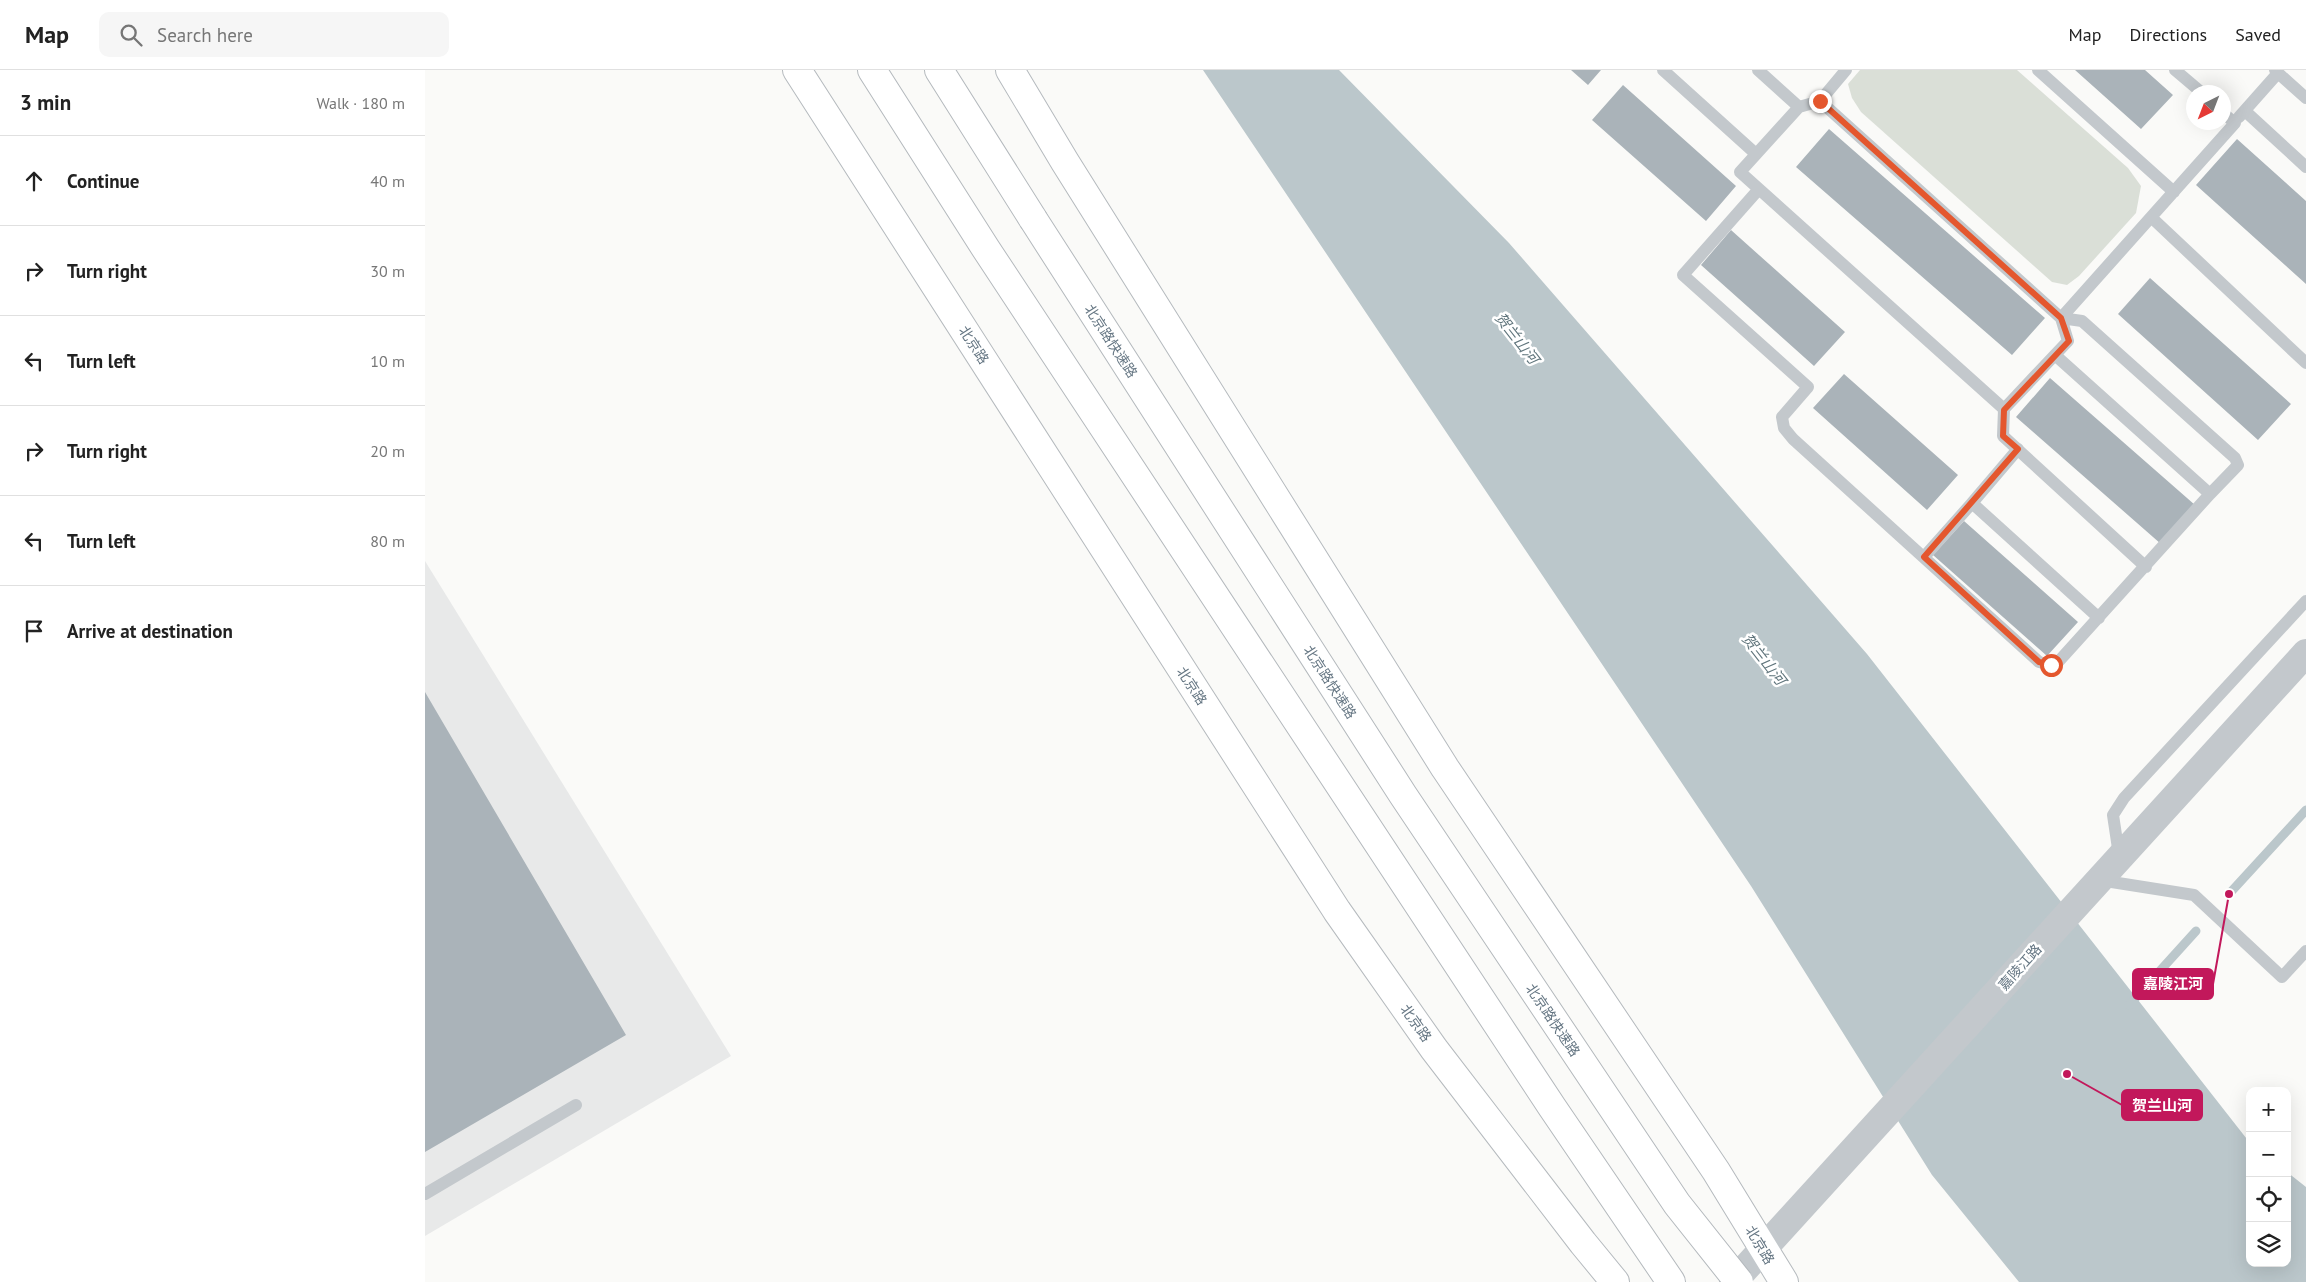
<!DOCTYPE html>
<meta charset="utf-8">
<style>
:root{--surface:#fff;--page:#f6f6f6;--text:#222;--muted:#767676;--line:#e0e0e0}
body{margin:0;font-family:"PT Sans","Noto Sans SC",sans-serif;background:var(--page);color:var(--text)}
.controls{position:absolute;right:15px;bottom:15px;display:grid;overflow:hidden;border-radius:10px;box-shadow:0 5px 20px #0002}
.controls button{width:45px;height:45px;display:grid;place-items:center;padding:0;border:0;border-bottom:1px solid var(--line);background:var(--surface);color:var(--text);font:25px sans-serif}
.compass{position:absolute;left:1761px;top:15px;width:45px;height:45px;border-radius:50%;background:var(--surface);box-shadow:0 5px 20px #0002;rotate:222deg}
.stop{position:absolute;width:15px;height:15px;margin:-11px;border:4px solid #e4572e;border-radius:50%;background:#fff}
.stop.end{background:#e4572e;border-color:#fff;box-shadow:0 1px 5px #0008}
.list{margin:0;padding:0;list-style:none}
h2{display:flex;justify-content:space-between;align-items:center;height:65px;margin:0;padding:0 20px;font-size:21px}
h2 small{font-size:16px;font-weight:400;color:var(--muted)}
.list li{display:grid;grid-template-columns:32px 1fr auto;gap:15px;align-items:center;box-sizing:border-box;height:90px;padding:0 20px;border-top:1px solid var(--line)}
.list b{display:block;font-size:19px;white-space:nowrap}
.list em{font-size:16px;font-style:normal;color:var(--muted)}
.icon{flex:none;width:28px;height:28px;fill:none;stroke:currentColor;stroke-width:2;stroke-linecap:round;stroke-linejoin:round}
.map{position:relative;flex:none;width:1881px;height:1212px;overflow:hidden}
header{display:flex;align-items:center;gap:30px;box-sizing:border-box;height:70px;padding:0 25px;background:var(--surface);border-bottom:1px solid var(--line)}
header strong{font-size:24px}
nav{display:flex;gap:28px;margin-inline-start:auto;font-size:18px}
.search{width:350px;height:45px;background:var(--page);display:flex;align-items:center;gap:12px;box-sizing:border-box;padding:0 18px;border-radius:10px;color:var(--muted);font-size:19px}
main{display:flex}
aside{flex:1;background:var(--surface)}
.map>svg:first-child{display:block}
.built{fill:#e8e9e9}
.green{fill:#dadfd7}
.water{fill:#bbc7cb}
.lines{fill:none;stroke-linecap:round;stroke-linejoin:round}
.stream{stroke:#bbc7cb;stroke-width:9}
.building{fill:#aab3b9}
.primary-casing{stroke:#b5babe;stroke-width:30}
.trunk-casing{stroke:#b4b9bd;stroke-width:30}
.service{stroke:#c3c8cc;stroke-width:12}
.tertiary{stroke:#c3c8cc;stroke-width:28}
.primary{stroke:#fff;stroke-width:28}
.trunk{stroke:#fff;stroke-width:28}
.trunk-bridge-casing{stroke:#b4b9bd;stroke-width:30;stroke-linecap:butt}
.trunk-bridge{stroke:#fff;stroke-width:28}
.route{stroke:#e4572e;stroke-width:6}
.labels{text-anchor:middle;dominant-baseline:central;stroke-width:5;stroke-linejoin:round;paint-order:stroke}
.street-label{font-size:14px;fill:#657683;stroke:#fff}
.water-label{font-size:15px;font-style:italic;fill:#60757c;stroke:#fff}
.leader{fill:none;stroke:#c2185b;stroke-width:2}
.callout-dot{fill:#c2185b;stroke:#fff;stroke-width:2}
.callout{fill:#c2185b;stroke:#c2185b;stroke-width:2}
.callout-label{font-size:15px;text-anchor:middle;font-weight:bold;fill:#fff}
</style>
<header>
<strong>Map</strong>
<div class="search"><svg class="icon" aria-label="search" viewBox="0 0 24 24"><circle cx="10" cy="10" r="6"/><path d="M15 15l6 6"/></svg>Search here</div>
<nav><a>Map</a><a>Directions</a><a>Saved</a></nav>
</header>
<main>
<aside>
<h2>3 min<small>Walk · 180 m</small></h2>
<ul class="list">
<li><svg class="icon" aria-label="ahead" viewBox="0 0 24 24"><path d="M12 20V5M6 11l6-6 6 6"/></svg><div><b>Continue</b></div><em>40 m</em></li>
<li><svg class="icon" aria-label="right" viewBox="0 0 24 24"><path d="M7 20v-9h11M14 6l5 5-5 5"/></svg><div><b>Turn right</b></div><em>30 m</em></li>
<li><svg class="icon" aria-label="left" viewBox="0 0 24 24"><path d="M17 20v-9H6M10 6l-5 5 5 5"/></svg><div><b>Turn left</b></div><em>10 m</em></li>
<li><svg class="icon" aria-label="right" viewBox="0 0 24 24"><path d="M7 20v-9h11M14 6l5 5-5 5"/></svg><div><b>Turn right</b></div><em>20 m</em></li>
<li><svg class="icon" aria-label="left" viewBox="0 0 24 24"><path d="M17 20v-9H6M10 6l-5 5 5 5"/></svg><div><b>Turn left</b></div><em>80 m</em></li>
<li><svg class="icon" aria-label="arrive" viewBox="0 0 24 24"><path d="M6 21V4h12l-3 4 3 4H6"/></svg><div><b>Arrive at destination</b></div></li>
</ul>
</aside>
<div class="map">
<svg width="1881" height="1212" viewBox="0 0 1881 1212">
<rect width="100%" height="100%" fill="#fafaf8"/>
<path class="built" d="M 0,491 L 306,986 L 0,1166 Z"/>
<path class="green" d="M 1435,0 L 1592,0 L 1703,98 L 1716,116 L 1711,143 L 1654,206 L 1642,215 L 1627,212 L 1436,42 L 1427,28 L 1423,14 Z"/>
<path class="water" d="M 778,0 L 914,0 L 1084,173 L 1442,584 L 1825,1073 L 1825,1193 L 1862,1193 L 1862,1102 L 1881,1117 L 1881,1212 L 1594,1212 L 1507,1105 L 1326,816 Z"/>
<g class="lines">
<path class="stream" d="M 1804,824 L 1881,740
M 1704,935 L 1771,861"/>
</g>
<path class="building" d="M 1146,0 L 1176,0 L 1163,15 Z
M 1650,0 L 1720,0 L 1748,25 L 1716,59 Z
M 1198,15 L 1311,116 L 1281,151 L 1167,50 Z
M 1404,59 L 1620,248 L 1587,285 L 1371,97 Z
M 1812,69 L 1881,131 L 1881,214 L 1771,115 Z
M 1306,160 L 1420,262 L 1389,296 L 1276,195 Z
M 1725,208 L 1866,334 L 1833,370 L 1693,244 Z
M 1419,304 L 1533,405 L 1502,440 L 1388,338 Z
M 1625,308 L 1770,435 L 1736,474 L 1591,347 Z
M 1539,451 L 1653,552 L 1622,586 L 1508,485 Z
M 0,622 L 201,965 L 0,1082 Z"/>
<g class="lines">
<defs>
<path id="primary" d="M 372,0 L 912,841 L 1009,979 L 1158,1173 L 1190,1212
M 585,0 L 640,92 L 1020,698 L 1291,1101 L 1359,1212"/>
<path id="trunk" d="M 447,0 L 561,179 L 1127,1037 L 1246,1212
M 514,0 L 608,149"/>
</defs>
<use href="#primary" class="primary-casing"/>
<use href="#trunk" class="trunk-casing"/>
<path class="service" d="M 1238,0 L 1331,84
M 1333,0 L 1374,37 L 1395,31
M 1421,0 L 1395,31 L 1636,248 L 1810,53 L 1798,43
M 1613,0 L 1749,122
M 1750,0 L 1776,22
M 1853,3 L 1881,28
M 1820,41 L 1881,97
M 1814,47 L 1853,3 L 1850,0
M 1334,119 L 1258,205 L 1383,317 L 1357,347 L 1359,358 L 1368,369 L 1614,592 L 1626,595 L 1634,591 L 1785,424 L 1813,395 L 1810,388 L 1657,251 L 1636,248 L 1643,271 L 1579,339 L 1315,102 L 1374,37
M 1726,147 L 1881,293
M 1630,285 L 1785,424
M 1579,339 L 1578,366 L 1721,497
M 1593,379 L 1547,433 L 1674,548
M 1499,487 L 1547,433
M 1694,785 L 1688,745 L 1699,728 L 1881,531
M 1674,810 L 1769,825 L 1857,907 L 1881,881
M 0,1124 L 151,1035"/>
<path class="tertiary" d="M 1308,1212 L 1881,583"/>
<use href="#primary" class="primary"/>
<use href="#trunk" class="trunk"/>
<defs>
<path id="trunk-bridge" d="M 608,149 L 978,725 L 1252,1134 L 1314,1212"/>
</defs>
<use href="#trunk-bridge" class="trunk-bridge-casing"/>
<use href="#trunk-bridge" class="trunk-bridge"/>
</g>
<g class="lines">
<path class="route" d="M 1395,31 L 1636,248 L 1644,271 L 1579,340 L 1578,366 L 1593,379 L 1499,487 L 1614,592 L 1626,595"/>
</g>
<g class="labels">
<g class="street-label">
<text transform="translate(686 271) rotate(57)">北京路快速路</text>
<text transform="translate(549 275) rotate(57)">北京路</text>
<text transform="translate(905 612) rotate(57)">北京路快速路</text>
<text transform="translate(767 616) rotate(57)">北京路</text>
<text transform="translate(1595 897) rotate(-48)">嘉陵江路</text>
<text transform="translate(1128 950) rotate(56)">北京路快速路</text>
<text transform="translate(991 953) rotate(55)">北京路</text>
<text transform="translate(1335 1175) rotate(59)">北京路</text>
</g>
<g class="water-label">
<text transform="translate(1092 268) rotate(52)">贺兰山河</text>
<text transform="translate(1339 589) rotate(52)">贺兰山河</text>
</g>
</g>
<path class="leader" d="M1804 824L1788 914M1642 1004L1697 1035"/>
<g class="callout-dot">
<circle cx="1804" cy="824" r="5"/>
<circle cx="1642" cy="1004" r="5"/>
</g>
<g class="callout">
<rect x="1708" y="899" width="80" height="30" rx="5"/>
<rect x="1697" y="1020" width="80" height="30" rx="5"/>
</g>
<g class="callout-label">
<text x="1748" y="919">嘉陵江河</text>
<text x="1737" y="1041">贺兰山河</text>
</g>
</svg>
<div class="controls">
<button>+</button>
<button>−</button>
<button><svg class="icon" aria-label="locate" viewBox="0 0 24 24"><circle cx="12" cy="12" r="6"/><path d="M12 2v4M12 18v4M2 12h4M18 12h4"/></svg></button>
<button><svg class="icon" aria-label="layers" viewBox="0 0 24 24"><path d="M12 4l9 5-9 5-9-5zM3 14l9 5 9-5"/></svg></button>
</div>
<svg class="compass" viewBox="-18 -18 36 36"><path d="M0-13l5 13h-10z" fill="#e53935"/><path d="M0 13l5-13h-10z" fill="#767676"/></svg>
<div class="stop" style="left:1626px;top:595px"></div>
<div class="stop end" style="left:1395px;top:31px"></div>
</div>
</main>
